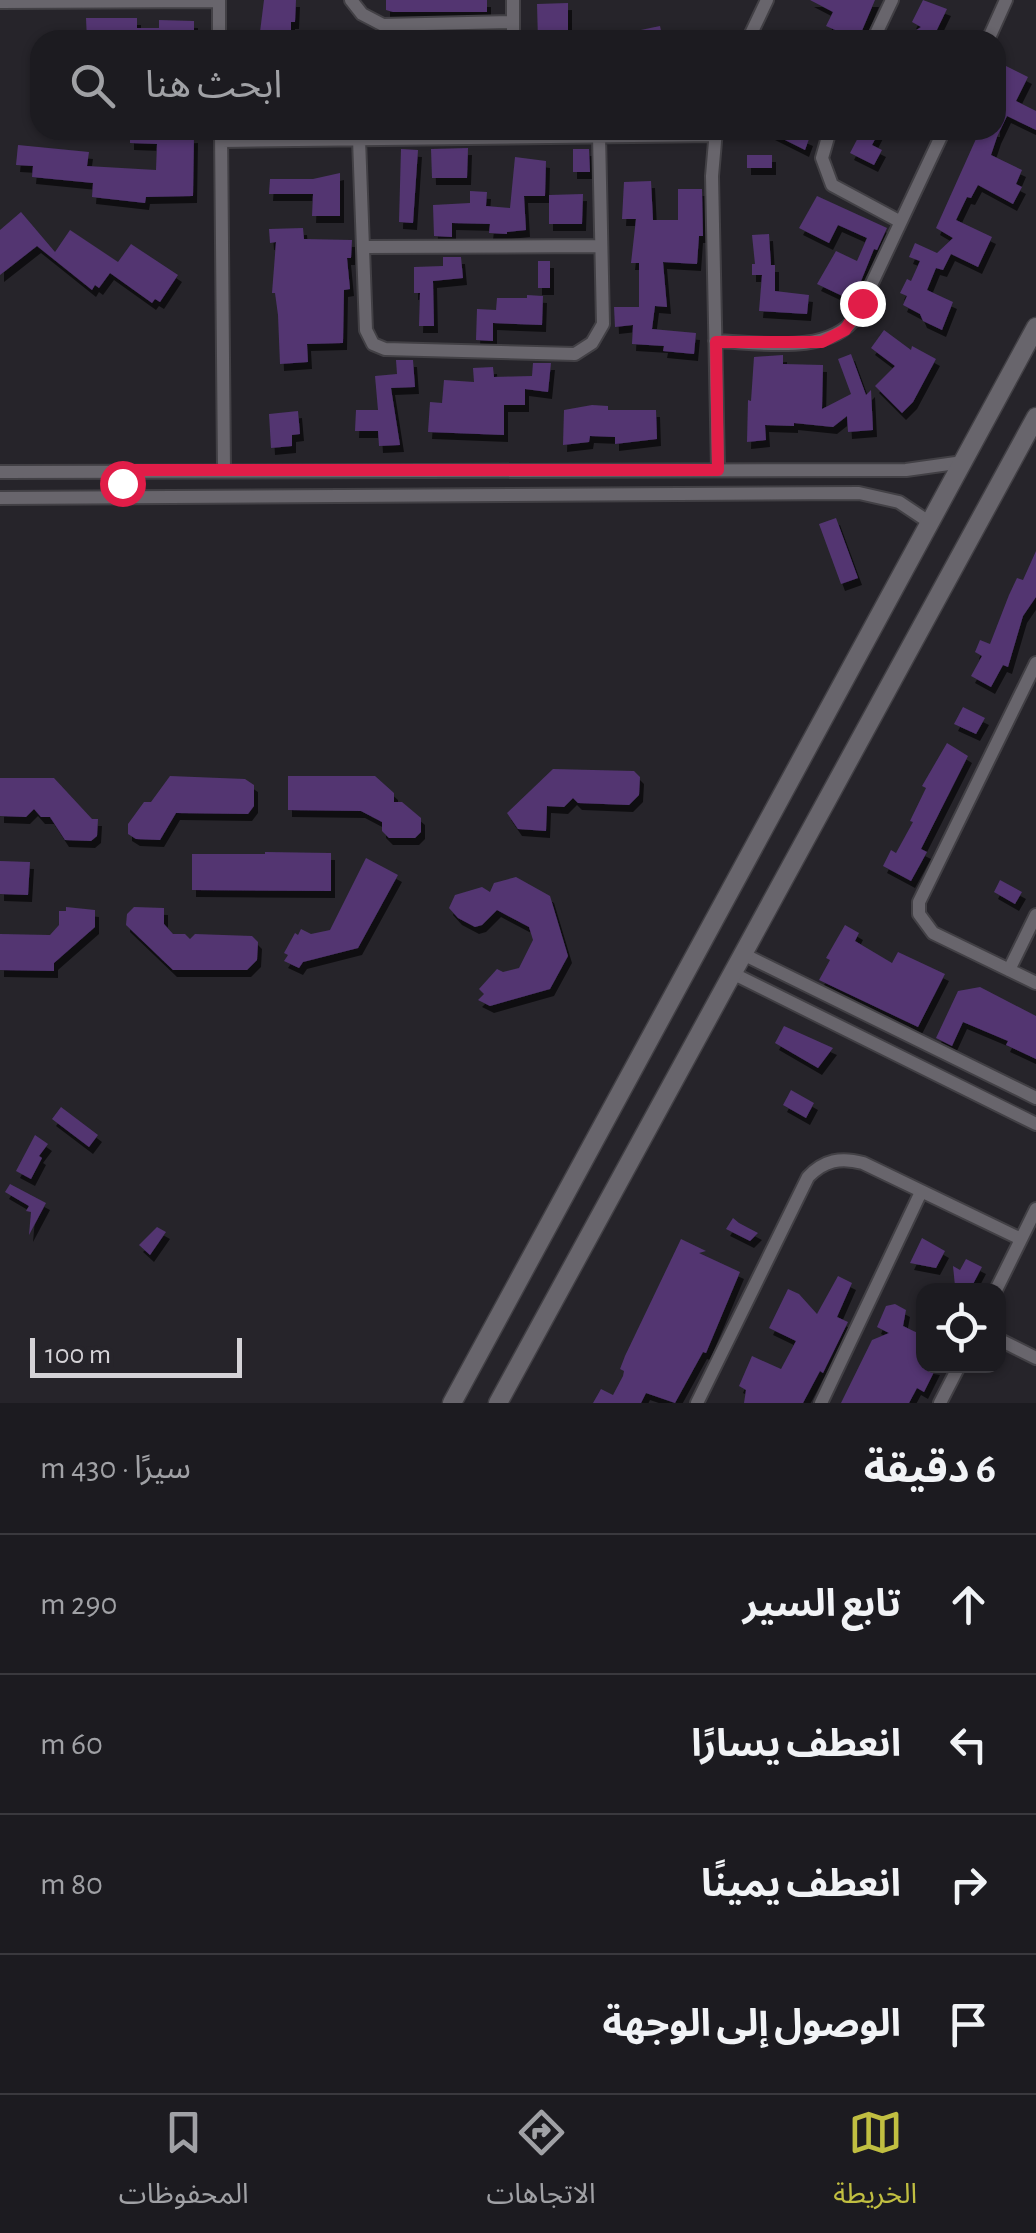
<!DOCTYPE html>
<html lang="ar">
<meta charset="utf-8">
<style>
:root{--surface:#1c1b20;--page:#29282d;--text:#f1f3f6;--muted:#a0a1a5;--line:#3a393e;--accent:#c0be41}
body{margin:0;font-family:"Alegreya Sans","Noto Sans Arabic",sans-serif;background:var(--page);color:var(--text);direction:rtl}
.controls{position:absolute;right:30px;bottom:30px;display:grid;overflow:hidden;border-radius:20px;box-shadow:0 2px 8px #0004}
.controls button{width:90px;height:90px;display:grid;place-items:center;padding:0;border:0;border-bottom:2px solid var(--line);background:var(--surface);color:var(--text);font:50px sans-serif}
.scale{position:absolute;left:30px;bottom:25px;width:212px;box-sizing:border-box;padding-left:10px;border:5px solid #d5d3d7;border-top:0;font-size:28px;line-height:35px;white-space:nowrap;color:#d5d3d7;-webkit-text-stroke:8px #26242a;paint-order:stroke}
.stop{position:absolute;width:30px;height:30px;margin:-22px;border:8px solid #e11d48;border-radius:50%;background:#fff}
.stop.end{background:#e11d48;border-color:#fff;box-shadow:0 2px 10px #0008}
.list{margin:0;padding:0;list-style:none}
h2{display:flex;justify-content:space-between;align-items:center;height:130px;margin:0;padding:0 40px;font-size:42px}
h2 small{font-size:32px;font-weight:400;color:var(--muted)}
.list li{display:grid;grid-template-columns:65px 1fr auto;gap:30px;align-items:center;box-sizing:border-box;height:140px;padding:0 40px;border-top:2px solid var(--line)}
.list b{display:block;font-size:38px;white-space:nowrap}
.list em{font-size:32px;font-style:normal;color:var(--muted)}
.icon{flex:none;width:55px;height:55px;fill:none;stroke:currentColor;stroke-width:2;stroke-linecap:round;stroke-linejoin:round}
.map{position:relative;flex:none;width:1036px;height:1403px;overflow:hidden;direction:ltr}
.search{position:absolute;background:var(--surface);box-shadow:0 2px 8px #0004;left:30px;right:30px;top:30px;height:110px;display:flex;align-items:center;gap:25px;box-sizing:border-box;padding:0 35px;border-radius:30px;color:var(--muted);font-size:38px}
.sheet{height:690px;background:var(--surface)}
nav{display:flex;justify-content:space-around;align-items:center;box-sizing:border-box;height:140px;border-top:2px solid var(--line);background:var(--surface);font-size:28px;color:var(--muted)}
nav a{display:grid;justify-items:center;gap:5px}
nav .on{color:var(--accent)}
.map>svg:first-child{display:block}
.building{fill:#523571;filter:url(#shadow)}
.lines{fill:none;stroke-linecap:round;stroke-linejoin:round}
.street-casing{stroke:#424045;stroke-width:16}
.secondary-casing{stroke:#424045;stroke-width:21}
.street{stroke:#68656c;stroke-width:12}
.secondary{stroke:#68656c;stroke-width:18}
.route{stroke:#e11d48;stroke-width:12}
</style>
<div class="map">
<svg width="1036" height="1403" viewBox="0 0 1036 1403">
<defs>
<filter id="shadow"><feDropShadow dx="4" dy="7" stdDeviation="0" flood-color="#0009"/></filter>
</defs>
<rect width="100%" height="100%" fill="#26242a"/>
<path class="building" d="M 264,0 L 296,0 L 295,22 L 291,22 L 291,40 L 259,40 Z
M 386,0 L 487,0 L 487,12 L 393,12 L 386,10 Z
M 810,0 L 875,0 L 858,40 L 826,26 L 833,12 Z
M 923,0 L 947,9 L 932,40 L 901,40 L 921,27 L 912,22 Z
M 568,3 L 568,40 L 538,40 L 537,4 Z
M 86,18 L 137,18 L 137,28 L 159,28 L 159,20 L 194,21 L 194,40 L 87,40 Z
M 660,26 L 663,40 L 617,40 L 617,35 Z
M 1004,65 L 1028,77 L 1016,101 L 1036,111 L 1036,130 L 1007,116 L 997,137 L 991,155 L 1022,170 L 1016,184 L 1022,187 L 1013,204 L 978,185 L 971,198 L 967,197 L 956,220 L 992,237 L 978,267 L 951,254 L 943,270 L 936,268 L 927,290 L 953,302 L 942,330 L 923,321 L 920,314 L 903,305 L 907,296 L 900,293 L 907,279 L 911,281 L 920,261 L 909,257 L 915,243 L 937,253 L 953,238 L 936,228 L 980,130 L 996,130 L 996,69 L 1001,72 Z
M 130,130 L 174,130 L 174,137 L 194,136 L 193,196 L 146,197 L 145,203 L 92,197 L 93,183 L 32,177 L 33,166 L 16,165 L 18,145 L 89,152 L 87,166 L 156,170 L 157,144 L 130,143 Z
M 765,130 L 788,130 L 809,139 L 805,150 Z
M 862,130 L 880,130 L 872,145 L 882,150 L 874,165 L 850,153 Z
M 468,148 L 467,178 L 432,178 L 431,149 Z
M 401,149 L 418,150 L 413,223 L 399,222 Z
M 573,149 L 589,149 L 590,172 L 573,172 Z
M 747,155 L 772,155 L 772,168 L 747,168 Z
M 515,157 L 546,161 L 545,196 L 524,196 L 526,230 L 507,232 L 507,234 L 489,233 L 490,224 L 452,223 L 452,237 L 434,236 L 433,205 L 470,203 L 470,191 L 487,192 L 486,206 L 510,208 Z
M 340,173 L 340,216 L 312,216 L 313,194 L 269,194 L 270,179 L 313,179 Z
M 651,181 L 653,220 L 678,220 L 678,189 L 702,189 L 703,236 L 699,236 L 697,264 L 663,262 L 667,307 L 655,306 L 652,329 L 696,333 L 694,354 L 663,351 L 664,346 L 632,344 L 633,325 L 615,327 L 614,307 L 639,307 L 639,263 L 631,263 L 636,219 L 622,219 L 624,182 Z
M 583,194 L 582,224 L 549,224 L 549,195 Z
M 817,196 L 887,228 L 877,250 L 874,249 L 853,301 L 817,284 L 836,251 L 857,261 L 867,238 L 838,225 L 829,243 L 799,228 Z
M 21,212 L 55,252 L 70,230 L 118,262 L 131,244 L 178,275 L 160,302 L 155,299 L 152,303 L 110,273 L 99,288 L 95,285 L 92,290 L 37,246 L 0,275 L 0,230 Z
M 303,228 L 304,239 L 352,240 L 351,258 L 347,258 L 350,289 L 344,290 L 343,343 L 307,344 L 308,362 L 280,364 L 278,315 L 275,293 L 272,293 L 276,242 L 270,243 L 269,229 Z
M 769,234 L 771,265 L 775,265 L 775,291 L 809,295 L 807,314 L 759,311 L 762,275 L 752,275 L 752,264 L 755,264 L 752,235 Z
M 443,257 L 461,257 L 463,278 L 433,281 L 434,326 L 419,326 L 420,293 L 414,293 L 414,267 L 443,266 Z
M 538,261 L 550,261 L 550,288 L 538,288 Z
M 527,295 L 543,296 L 542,325 L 493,323 L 493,341 L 476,340 L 477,309 L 496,310 L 497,298 L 527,298 Z
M 884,330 L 911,350 L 912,346 L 936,359 L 913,402 L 902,413 L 875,386 L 895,366 L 871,348 Z
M 851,354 L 866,395 L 871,390 L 873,430 L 848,432 L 847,416 L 833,427 L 794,423 L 794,426 L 765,425 L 766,440 L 747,442 L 748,400 L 751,401 L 754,357 L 783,355 L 783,364 L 823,365 L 822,409 L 851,394 L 838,359 Z
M 396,360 L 413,360 L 415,387 L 391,388 L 400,445 L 379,446 L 378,431 L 355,431 L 356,410 L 378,410 L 375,376 L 397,374 Z
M 533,363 L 551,363 L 548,392 L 525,389 L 525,405 L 504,405 L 504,435 L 428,432 L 430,402 L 442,403 L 444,380 L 474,382 L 473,368 L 493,367 L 494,377 L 532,376 Z
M 592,405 L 608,406 L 608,410 L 656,410 L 657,439 L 615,444 L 615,437 L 590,436 L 589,442 L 563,445 L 564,410 Z
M 298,411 L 300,434 L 292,435 L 292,446 L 271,448 L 269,414 Z
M 836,518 L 858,578 L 841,584 L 819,524 Z
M 1036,551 L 1036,597 L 1023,616 L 1008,667 L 1003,665 L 991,687 L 971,676 L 982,656 L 975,652 L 980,640 L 990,644 L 1009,595 L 1017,578 L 1023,580 Z
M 963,707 L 985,718 L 976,734 L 954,724 Z
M 947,743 L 968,756 L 921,849 L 927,852 L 911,881 L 883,866 L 891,850 L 896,853 L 913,822 L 910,821 L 926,788 L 922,786 Z
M 553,769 L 634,771 L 640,777 L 639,795 L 629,805 L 578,803 L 573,798 L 564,807 L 547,806 L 546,831 L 518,829 L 507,813 Z
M 170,776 L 245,779 L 254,785 L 254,806 L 248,814 L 176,813 L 160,840 L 136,839 L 128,834 L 128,824 L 144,802 L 151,802 Z
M 288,776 L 375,776 L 394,793 L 394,802 L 402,802 L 421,818 L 421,832 L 415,838 L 389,838 L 382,831 L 382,822 L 361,811 L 288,810 Z
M 0,778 L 54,778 L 92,819 L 98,819 L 97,836 L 91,841 L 65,840 L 50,817 L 41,817 L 34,809 L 26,817 L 0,816 Z
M 265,852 L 331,853 L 331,891 L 192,890 L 192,854 L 265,854 Z
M 366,858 L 398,875 L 358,948 L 303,962 L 299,968 L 284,961 L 288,955 L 284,953 L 295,933 L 298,935 L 301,929 L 311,934 L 330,930 Z
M 0,861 L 30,862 L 28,895 L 0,894 Z
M 516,877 L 550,896 L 568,956 L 550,989 L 490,1006 L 478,1000 L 484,994 L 479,989 L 497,969 L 503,972 L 519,968 L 533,940 L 529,927 L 497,910 L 482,925 L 475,927 L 458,918 L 449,908 L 455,895 L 482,887 L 490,892 L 494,883 Z
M 1000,880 L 1022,892 L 1015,904 L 994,892 Z
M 66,907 L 95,910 L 95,927 L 54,963 L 54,971 L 0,970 L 0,934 L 50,935 L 59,925 L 59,911 L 66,911 Z
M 134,907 L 164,908 L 164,924 L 173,934 L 185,934 L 190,939 L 195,934 L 252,936 L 258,942 L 257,960 L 247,970 L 173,970 L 126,925 L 127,914 Z
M 845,925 L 859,933 L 855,941 L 892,963 L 898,952 L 945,974 L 918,1027 L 819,980 L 830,960 L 826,958 Z
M 980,987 L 1036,1016 L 1036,1059 L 1006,1045 L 1008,1041 L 963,1022 L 952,1046 L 936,1038 L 958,991 Z
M 784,1026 L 833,1048 L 818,1068 L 775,1043 Z
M 791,1090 L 814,1103 L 806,1118 L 783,1105 Z
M 61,1107 L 98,1135 L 89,1147 L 52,1119 Z
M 35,1135 L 48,1144 L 39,1156 L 42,1158 L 31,1179 L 16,1171 Z
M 10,1184 L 46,1203 L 29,1235 L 31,1212 L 26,1211 L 29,1206 L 5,1192 Z
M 733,1218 L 739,1223 L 758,1233 L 750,1241 L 726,1229 Z
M 157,1227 L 166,1232 L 150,1255 L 139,1245 Z
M 922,1238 L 945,1251 L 936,1268 L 910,1263 Z
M 681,1239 L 706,1251 L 699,1253 L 740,1272 L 706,1353 L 703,1352 L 675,1403 L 646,1393 L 641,1403 L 593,1403 L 601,1389 L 613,1395 L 623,1376 L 624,1371 L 620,1369 L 625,1356 Z
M 966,1259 L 982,1267 L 970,1290 L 955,1286 L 953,1266 L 960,1270 Z
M 838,1276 L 852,1283 L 837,1317 L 848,1322 L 823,1373 L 820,1371 L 803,1403 L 744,1403 L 746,1390 L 739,1386 L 752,1356 L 781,1369 L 796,1341 L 769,1328 L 788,1289 L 799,1294 L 817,1314 Z
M 895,1304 L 906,1310 L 903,1326 L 924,1336 L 924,1366 L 936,1368 L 924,1392 L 917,1388 L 909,1403 L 841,1403 L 872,1340 L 889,1333 L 877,1327 L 886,1306 Z"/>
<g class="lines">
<defs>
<path id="street" d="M 219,0 L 219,40
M 351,0 L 362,14 L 383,25 L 513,22
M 513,0 L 513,40
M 0,2 L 219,1
M 748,40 L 767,0
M 873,40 L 892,0
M 988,40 L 1006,0
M 221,130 L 224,470
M 716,130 L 712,176 L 718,469
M 830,130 L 822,158 L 832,185 L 899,221
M 359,139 L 366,330 L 373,344 L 385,349 L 575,354 L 592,343 L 603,324 L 599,135
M 221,141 L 715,135
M 363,247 L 601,246
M 715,341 C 758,342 829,356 856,317 L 944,130
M 0,472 L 906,470 L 963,462
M 0,498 L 859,493 L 899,502 L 929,522
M 1036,663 L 919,902 L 919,914 L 933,933 L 1036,983
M 743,954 L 1036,1098
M 1009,970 L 1036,915
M 732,973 L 1036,1124
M 996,1290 L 1036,1209
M 998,1339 L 1036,1358
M 697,1403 L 808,1177 C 824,1160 841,1157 863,1163 L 1021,1239
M 821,1403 L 921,1192
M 940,1403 L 959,1366"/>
<path id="secondary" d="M 452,1403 L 1036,327
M 498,1403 L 1036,417"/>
</defs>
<use href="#street" class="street-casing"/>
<use href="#secondary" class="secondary-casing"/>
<use href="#street" class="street"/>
<use href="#secondary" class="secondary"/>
</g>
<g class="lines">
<path class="route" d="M 122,483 L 129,470 L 718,470 L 716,342 L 822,342 L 845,330 L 862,303"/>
</g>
</svg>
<div class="controls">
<button><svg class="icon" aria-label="locate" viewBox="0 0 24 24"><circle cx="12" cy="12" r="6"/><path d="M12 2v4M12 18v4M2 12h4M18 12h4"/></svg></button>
</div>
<div class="scale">100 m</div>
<div class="stop" style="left:122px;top:483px"></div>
<div class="stop end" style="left:862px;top:303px"></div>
<div class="search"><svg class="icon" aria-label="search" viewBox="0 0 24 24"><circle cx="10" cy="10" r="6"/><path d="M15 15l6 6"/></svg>ابحث هنا</div>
</div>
<section class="sheet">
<h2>6 دقيقة<small>سيرًا · 430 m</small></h2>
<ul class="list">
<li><svg class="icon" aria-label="ahead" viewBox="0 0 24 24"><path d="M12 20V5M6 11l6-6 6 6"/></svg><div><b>تابع السير</b></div><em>290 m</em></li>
<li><svg class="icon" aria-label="left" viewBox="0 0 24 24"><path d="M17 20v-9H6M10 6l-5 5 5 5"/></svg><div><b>انعطف يسارًا</b></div><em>60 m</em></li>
<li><svg class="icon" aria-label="right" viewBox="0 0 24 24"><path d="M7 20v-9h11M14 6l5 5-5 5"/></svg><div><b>انعطف يمينًا</b></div><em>80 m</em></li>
<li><svg class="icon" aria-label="arrive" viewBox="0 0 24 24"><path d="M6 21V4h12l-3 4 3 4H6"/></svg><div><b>الوصول إلى الوجهة</b></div></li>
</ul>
</section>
<nav>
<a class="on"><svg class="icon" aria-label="map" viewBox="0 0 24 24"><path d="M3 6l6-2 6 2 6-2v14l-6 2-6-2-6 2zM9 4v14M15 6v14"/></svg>الخريطة</a>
<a><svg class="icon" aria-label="directions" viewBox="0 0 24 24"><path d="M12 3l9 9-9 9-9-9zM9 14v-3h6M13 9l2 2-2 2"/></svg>الاتجاهات</a>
<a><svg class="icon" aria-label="saved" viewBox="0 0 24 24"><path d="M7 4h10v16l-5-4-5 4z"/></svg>المحفوظات</a>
</nav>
